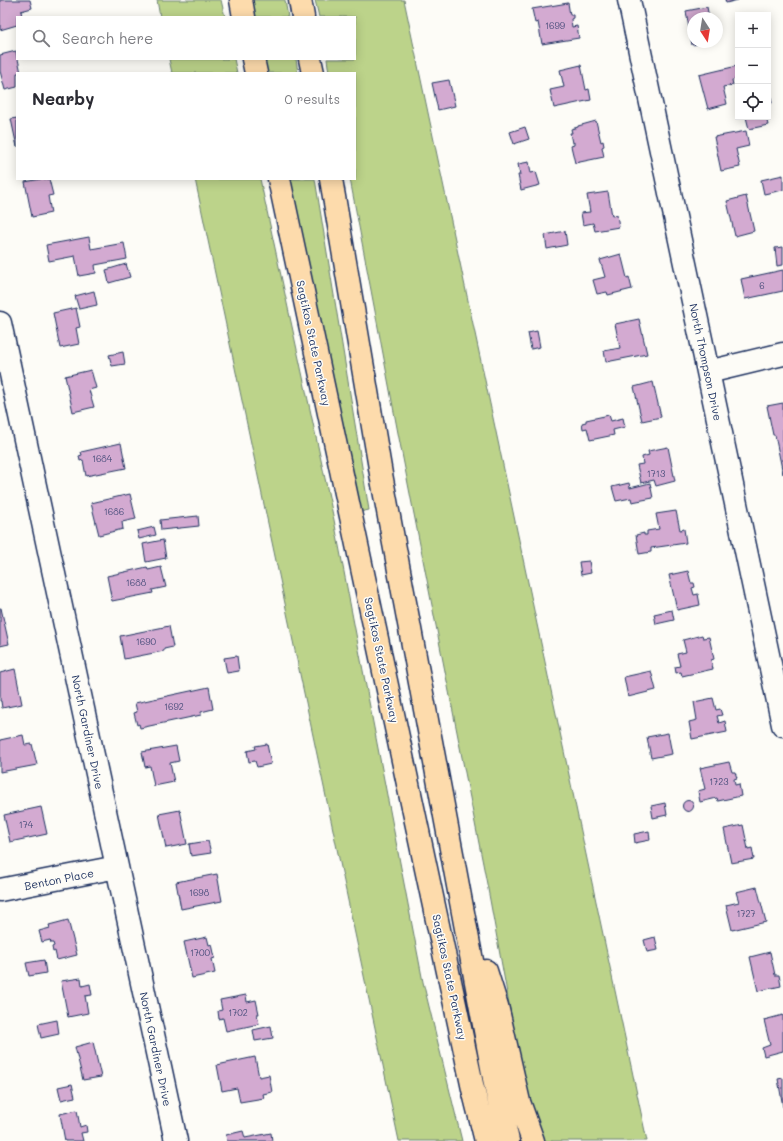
<!DOCTYPE html>
<meta charset="utf-8">
<style>
:root{--surface:#fff;--page:#f2f2f3;--text:#2b2b33;--muted:#7c7c81;--line:#e1e1e2}
body{margin:0;font-family:Mali,sans-serif;background:var(--page);color:var(--text)}
.controls{position:absolute;right:12px;top:12px;display:grid;overflow:hidden;border-radius:0px;box-shadow:0 2px 10px #0003}
.controls button{width:36px;height:36px;display:grid;place-items:center;padding:0;border:0;border-bottom:1px solid var(--line);background:var(--surface);color:var(--text);font:20px sans-serif}
.compass{position:absolute;left:687px;top:12px;width:36px;height:36px;border-radius:50%;background:var(--surface);box-shadow:0 2px 10px #0003;rotate:168deg}
.list{margin:0;padding:0;list-style:none}
h2{display:flex;justify-content:space-between;align-items:center;height:52px;margin:0;padding:0 16px;font-size:17px}
h2 small{font-size:13px;font-weight:400;color:var(--muted)}
.icon{flex:none;width:22px;height:22px;fill:none;stroke:currentColor;stroke-width:2;stroke-linecap:round;stroke-linejoin:round}
.map{position:relative;flex:none;width:783px;height:1141px;overflow:hidden}
.search{position:absolute;background:var(--surface);box-shadow:0 2px 10px #0003;left:16px;top:16px;width:340px;height:44px;display:flex;align-items:center;gap:10px;box-sizing:border-box;padding:0 14px;border-radius:0px;color:var(--muted);font-size:15px}
.panel{position:absolute;background:var(--surface);box-shadow:0 2px 10px #0003;left:16px;top:72px;width:340px;height:108px;border-radius:0px}
.map>svg:first-child{display:block}
.green{fill:#bcd38a;stroke:#6c8174}
.building{fill:#d3aad1;stroke:#1b2f5e}
.lines{fill:none;stroke-linecap:round;stroke-linejoin:round}
.minor-casing{stroke:#1b2f5e;stroke-width:25}
.highway-casing{stroke:#1b2f5e;stroke-width:25}
.minor{stroke:#fdfcf7;stroke-width:22}
.highway{stroke:#fddbac;stroke-width:22}
.labels{text-anchor:middle;dominant-baseline:central;stroke-width:3;stroke-linejoin:round;paint-order:stroke}
.number-label{font-size:9px;fill:#494e7b}
.street-label{font-size:11px;fill:#1b2f5e;stroke:#fdfcf7}
</style>
<div class="map">
<svg width="783" height="1141" viewBox="0 0 783 1141">
<rect width="100%" height="100%" fill="#fdfcf7"/>
<filter id="ink" filterUnits="userSpaceOnUse"><feTurbulence type="fractalNoise" baseFrequency=".025" numOctaves="2"/><feDisplacementMap in="SourceGraphic" scale="8" xChannelSelector="R" yChannelSelector="G"/><feConvolveMatrix kernelMatrix="1 2 1 2 8 2 1 2 1" color-interpolation-filters="sRGB"/></filter>
<g filter="url(#ink)">
<path class="green" d="M 157,0 L 221,0 L 225,17 L 160,17 Z
M 249,0 L 285,0 L 288,17 L 253,17 Z
M 315,0 L 404,0 L 647,1141 L 545,1141 L 527,1102 L 488,889 L 398,433 L 350,179 L 355,179 L 355,73 L 329,73 L 327,59 L 355,59 L 355,17 L 319,17 Z
M 169,59 L 234,59 L 237,73 L 172,73 Z
M 261,59 L 296,59 L 298,73 L 264,73 Z
M 195,179 L 260,179 L 334,520 L 423,982 L 462,1141 L 399,1141 Z
M 287,179 L 315,179 L 369,510 L 360,512 Z"/>
<path class="building" d="M 0,0 L 30,0 L 32,8 L 21,11 L 22,17 L 17,17 L 17,25 L 0,30 Z
M 725,0 L 738,0 L 726,3 Z
M 568,3 L 570,15 L 573,15 L 573,18 L 571,19 L 572,27 L 577,26 L 579,38 L 542,44 L 538,22 L 535,23 L 532,9 Z
M 707,7 L 709,18 L 693,18 L 693,42 L 710,42 L 692,45 L 686,11 Z
M 16,51 L 17,59 L 18,59 L 21,73 L 17,73 L 17,87 L 5,90 L 0,71 L 0,55 Z
M 581,65 L 586,90 L 589,89 L 591,100 L 554,108 L 550,90 L 564,87 L 560,70 Z
M 737,66 L 738,78 L 732,80 L 733,85 L 723,87 L 727,104 L 708,109 L 699,75 Z
M 449,80 L 455,106 L 438,110 L 432,83 Z
M 768,88 L 769,88 L 772,103 L 768,104 Z
M 746,117 L 766,117 L 768,125 L 749,129 Z
M 17,118 L 17,147 L 11,119 Z
M 596,121 L 601,142 L 603,141 L 604,146 L 602,147 L 604,157 L 575,163 L 571,146 L 574,145 L 574,142 L 572,143 L 570,133 L 572,133 L 571,129 L 578,127 L 578,126 Z
M 525,127 L 529,139 L 514,144 L 510,132 Z
M 746,131 L 749,146 L 736,149 L 740,167 L 721,171 L 714,137 Z
M 529,162 L 531,173 L 536,172 L 540,185 L 521,190 L 518,175 L 520,175 L 518,164 Z
M 783,175 L 783,190 L 764,194 L 761,180 Z
M 41,179 L 49,179 L 53,195 L 48,196 L 51,213 L 32,217 L 25,182 Z
M 608,192 L 612,216 L 617,215 L 619,227 L 595,231 L 593,223 L 583,225 L 581,213 L 590,212 L 587,195 Z
M 746,196 L 754,231 L 735,236 L 727,201 Z
M 565,231 L 567,245 L 547,249 L 545,235 Z
M 89,237 L 91,249 L 124,243 L 127,259 L 95,265 L 96,273 L 79,276 L 75,256 L 49,261 L 46,245 Z
M 783,247 L 783,265 L 777,266 L 775,248 Z
M 621,254 L 627,278 L 629,277 L 632,289 L 608,295 L 607,292 L 597,294 L 593,280 L 605,277 L 600,260 Z
M 126,264 L 130,277 L 109,283 L 106,270 Z
M 783,270 L 783,291 L 745,299 L 741,279 Z
M 94,291 L 97,305 L 79,309 L 75,296 Z
M 76,308 L 80,327 L 76,328 L 79,344 L 60,348 L 53,313 Z
M 639,319 L 647,354 L 606,362 L 604,351 L 620,348 L 615,324 Z
M 537,331 L 540,347 L 531,349 L 528,333 Z
M 123,352 L 125,364 L 112,366 L 109,355 Z
M 91,370 L 96,388 L 89,390 L 94,407 L 73,412 L 65,376 Z
M 653,382 L 661,417 L 642,421 L 634,387 Z
M 783,403 L 783,474 L 775,435 L 773,435 L 767,406 Z
M 609,415 L 611,421 L 623,418 L 625,427 L 613,430 L 614,435 L 590,440 L 587,428 L 583,429 L 582,423 L 586,422 L 586,420 Z
M 121,443 L 126,468 L 86,476 L 83,460 L 80,461 L 79,456 L 82,455 L 81,452 Z
M 668,447 L 675,481 L 656,486 L 654,480 L 641,483 L 637,465 L 643,464 L 642,457 L 649,455 L 648,451 Z
M 629,483 L 630,488 L 650,483 L 653,498 L 632,502 L 631,498 L 616,501 L 612,487 Z
M 130,494 L 136,519 L 122,522 L 123,529 L 99,535 L 91,503 Z
M 676,511 L 680,530 L 684,529 L 686,543 L 651,548 L 651,552 L 639,554 L 636,535 L 644,533 L 644,535 L 647,535 L 647,531 L 659,529 L 656,514 Z
M 198,516 L 199,526 L 161,530 L 160,520 Z
M 154,527 L 156,535 L 139,539 L 137,531 Z
M 163,540 L 166,558 L 146,562 L 143,544 Z
M 589,561 L 591,573 L 581,575 L 579,562 Z
M 147,567 L 148,570 L 161,567 L 166,587 L 152,590 L 153,593 L 112,601 L 107,576 Z
M 688,571 L 691,583 L 694,583 L 695,587 L 692,588 L 694,595 L 698,594 L 700,605 L 677,610 L 669,575 Z
M 0,608 L 1,608 L 9,644 L 0,646 Z
M 672,610 L 674,620 L 656,624 L 654,614 Z
M 169,626 L 173,647 L 164,649 L 164,651 L 124,659 L 120,636 Z
M 702,635 L 703,638 L 709,637 L 714,659 L 711,660 L 713,669 L 682,676 L 681,672 L 676,673 L 675,667 L 680,666 L 677,654 L 686,652 L 683,640 Z
M 237,656 L 239,671 L 227,673 L 224,658 Z
M 15,669 L 22,704 L 2,708 L 1,701 L 0,701 L 0,673 Z
M 651,671 L 656,690 L 628,697 L 624,677 Z
M 209,687 L 213,709 L 201,712 L 201,715 L 140,728 L 139,724 L 137,725 L 134,713 L 137,712 L 135,703 Z
M 713,698 L 716,710 L 720,709 L 722,715 L 717,716 L 719,723 L 725,721 L 727,732 L 692,739 L 689,722 L 697,720 L 694,702 Z
M 668,733 L 672,754 L 651,758 L 647,737 Z
M 23,735 L 25,745 L 32,744 L 37,765 L 0,772 L 0,740 Z
M 267,744 L 271,764 L 257,767 L 255,761 L 249,762 L 247,751 L 256,749 L 255,746 Z
M 176,746 L 179,761 L 170,763 L 174,782 L 154,786 L 150,766 L 145,767 L 142,752 Z
M 729,762 L 732,772 L 735,772 L 737,778 L 734,779 L 735,785 L 739,784 L 741,796 L 718,801 L 717,798 L 700,802 L 698,791 L 705,789 L 700,768 Z
M682.5 806a5.5 5.5 0 1 1 11 0a5.5 5.5 0 1 1-11 0Z
M 665,803 L 667,815 L 653,818 L 651,806 Z
M 41,807 L 47,834 L 10,842 L 4,815 Z
M 180,810 L 187,844 L 166,848 L 159,814 Z
M 743,825 L 748,849 L 752,848 L 754,859 L 731,863 L 724,829 Z
M 649,831 L 650,840 L 635,843 L 634,834 Z
M 208,841 L 211,853 L 191,856 L 189,844 Z
M 217,874 L 222,901 L 181,909 L 176,882 Z
M 757,887 L 766,922 L 732,930 L 726,905 L 739,902 L 736,892 Z
M 68,920 L 77,955 L 57,960 L 55,951 L 53,952 L 52,947 L 54,946 L 53,943 L 51,943 L 50,940 L 42,942 L 39,931 L 50,928 L 49,925 Z
M 207,937 L 209,945 L 212,944 L 215,958 L 212,959 L 215,973 L 192,978 L 184,942 Z
M 655,937 L 658,950 L 647,952 L 644,940 Z
M 770,952 L 775,975 L 779,975 L 781,986 L 758,991 L 750,957 Z
M 44,960 L 46,973 L 29,976 L 26,963 Z
M 81,978 L 82,986 L 90,984 L 92,995 L 85,996 L 88,1013 L 68,1017 L 61,981 Z
M 246,995 L 247,1002 L 256,1000 L 259,1014 L 257,1014 L 259,1024 L 226,1031 L 223,1018 L 219,1019 L 218,1011 L 222,1010 L 220,1000 Z
M 783,1015 L 783,1051 L 764,1056 L 762,1048 L 770,1045 L 764,1020 Z
M 57,1020 L 59,1034 L 41,1038 L 38,1024 Z
M 271,1026 L 273,1038 L 255,1041 L 253,1030 Z
M 93,1042 L 101,1077 L 83,1080 L 75,1047 Z
M 255,1057 L 259,1077 L 269,1075 L 272,1092 L 263,1094 L 264,1098 L 240,1102 L 237,1088 L 222,1091 L 217,1065 Z
M 783,1078 L 783,1107 L 778,1079 Z
M 72,1084 L 75,1097 L 61,1100 L 58,1087 Z
M 77,1110 L 80,1127 L 86,1125 L 87,1132 L 81,1133 L 83,1141 L 65,1141 L 60,1114 Z
M 243,1131 L 245,1138 L 271,1133 L 272,1141 L 227,1141 L 226,1135 Z"/>
<g class="lines">
<defs>
<path id="minor" d="M 629,0 L 783,725
M 0,323 L 176,1141
M 708,372 L 783,354
M 0,890 L 117,867"/>
<path id="highway" d="M 241,0 L 244,17
M 300,0 L 303,17
M 253,59 L 256,73
M 310,59 L 313,73
M 279,179 L 473,1089 L 486,1141
M 331,179 L 381,474 L 496,1089 L 508,1141
M 486,971 L 497,1006 L 519,1102 L 533,1141"/>
</defs>
<use href="#minor" class="minor-casing"/>
<use href="#highway" class="highway-casing"/>
<use href="#minor" class="minor"/>
<use href="#highway" class="highway"/>
</g>
</g>
<g class="labels">
<g class="number-label">
<text x="555" y="25">1699</text>
<text x="762" y="285">6</text>
<text x="102" y="458">1684</text>
<text x="656" y="473">1713</text>
<text x="114" y="511">1686</text>
<text x="136" y="582">1688</text>
<text x="146" y="641">1690</text>
<text x="174" y="706">1692</text>
<text x="719" y="781">1723</text>
<text x="26" y="824">174</text>
<text x="199" y="892">1698</text>
<text x="746" y="913">1727</text>
<text x="200" y="952">1700</text>
<text x="238" y="1012">1702</text>
</g>
<g class="street-label">
<text transform="translate(314 343) rotate(78)">Sagtikos State Parkway</text>
<text transform="translate(706 362) rotate(78)">North Thompson Drive</text>
<text transform="translate(382 660) rotate(78)">Sagtikos State Parkway</text>
<text transform="translate(88 732) rotate(78)">North Gardiner Drive</text>
<text transform="translate(59 879) rotate(-11)">Benton Place</text>
<text transform="translate(450 977) rotate(78)">Sagtikos State Parkway</text>
<text transform="translate(156 1049) rotate(78)">North Gardiner Drive</text>
</g>
</g>
</svg>
<div class="controls">
<button>+</button>
<button>−</button>
<button><svg class="icon" aria-label="locate" viewBox="0 0 24 24"><circle cx="12" cy="12" r="6"/><path d="M12 2v4M12 18v4M2 12h4M18 12h4"/></svg></button>
</div>
<svg class="compass" viewBox="-18 -18 36 36"><path d="M0-13l5 13h-10z" fill="#e53935"/><path d="M0 13l5-13h-10z" fill="#7c7c81"/></svg>
<div class="search"><svg class="icon" aria-label="search" viewBox="0 0 24 24"><circle cx="10" cy="10" r="6"/><path d="M15 15l6 6"/></svg>Search here</div>
<section class="panel">
<h2>Nearby<small>0 results</small></h2>
<ul class="list">
</ul>
</section>
</div>
